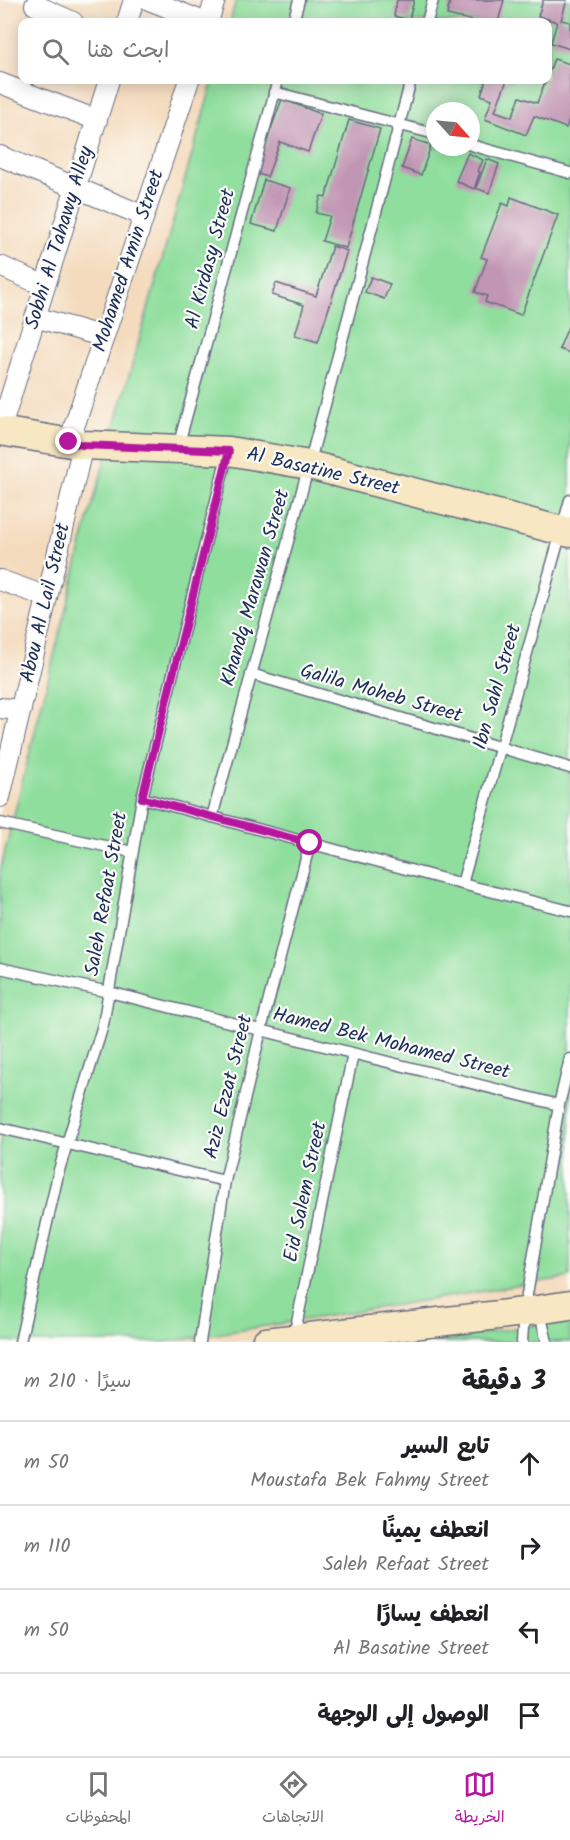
<!DOCTYPE html>
<html lang="ar">
<meta charset="utf-8">
<style>
:root{--surface:#fff;--page:#f2f2f2;--text:#202124;--muted:#757577;--line:#e0e0e0;--accent:#b5179e}
body{margin:0;font-family:Kalam,"Playpen Sans Arabic",sans-serif;background:var(--page);color:var(--text);direction:rtl}
.compass{position:absolute;left:426px;top:102px;width:54px;height:54px;border-radius:50%;background:var(--surface);box-shadow:0 3px 15px #0003;rotate:117deg}
.stop{position:absolute;width:18px;height:18px;margin:-14px;border:4px solid #b5179e;border-radius:50%;background:#fff}
.stop.end{background:#b5179e;border-color:#fff;box-shadow:0 2px 6px #0008}
.list{margin:0;padding:0;list-style:none}
h2{display:flex;justify-content:space-between;align-items:center;height:78px;margin:0;padding:0 24px;font-size:26px}
h2 small{font-size:20px;font-weight:400;color:var(--muted)}
.list li{display:grid;grid-template-columns:39px 1fr auto;gap:18px;align-items:center;box-sizing:border-box;height:84px;padding:0 24px;border-top:2px solid var(--line)}
.list b{display:block;font-size:22px;white-space:nowrap}
.list p{margin:0;font-size:20px;white-space:nowrap;color:var(--muted)}
.list em{font-size:20px;font-style:normal;color:var(--muted)}
.icon{flex:none;width:33px;height:33px;fill:none;stroke:currentColor;stroke-width:2;stroke-linecap:round;stroke-linejoin:round}
.map{position:relative;flex:none;width:570px;height:1342px;overflow:hidden;direction:ltr}
.search{position:absolute;background:var(--surface);box-shadow:0 3px 15px #0003;left:18px;right:18px;top:18px;height:66px;display:flex;align-items:center;gap:15px;box-sizing:border-box;padding:0 21px;border-radius:12px;color:var(--muted);font-size:22px}
.sheet{height:414px;background:var(--surface)}
nav{display:flex;justify-content:space-around;align-items:center;box-sizing:border-box;height:84px;border-top:2px solid var(--line);background:var(--surface);font-size:16px;color:var(--muted)}
nav a{display:grid;justify-items:center;gap:3px}
nav .on{color:var(--accent)}
.map>svg:first-child{display:block}
.green{fill:#8fde9d;stroke:#55867e;stroke-width:1.5;fill-rule:evenodd}
.building{fill:#c196b4}
.lines{fill:none;stroke-linecap:round;stroke-linejoin:round}
.lane-casing{stroke:#676b80;stroke-width:13}
.street-casing{stroke:#676b80;stroke-width:22}
.secondary-casing{stroke:#676b80;stroke-width:31}
.lane{stroke:#fff;stroke-width:10}
.street{stroke:#fff;stroke-width:20}
.secondary{stroke:#f7e8c3;stroke-width:28}
.route{stroke:#b5179e;stroke-width:8}
.labels{text-anchor:middle;dominant-baseline:central;stroke-width:4.5;stroke-linejoin:round;paint-order:stroke}
.street-label{font-size:20px;fill:#1b2f5e;stroke:#fdfcf7}
</style>
<div class="map">
<svg width="570" height="1342" viewBox="0 0 570 1342">
<rect width="100%" height="100%" fill="#fdfcf7"/>
<filter id="ink" filterUnits="userSpaceOnUse"><feTurbulence type="fractalNoise" baseFrequency=".0167" numOctaves="2"/><feDisplacementMap in="SourceGraphic" scale="12" xChannelSelector="R" yChannelSelector="G"/><feConvolveMatrix kernelMatrix="1 2 1 2 8 2 1 2 1" color-interpolation-filters="sRGB"/></filter>
<filter id="wash" filterUnits="userSpaceOnUse"><feTurbulence type="fractalNoise" baseFrequency=".008" numOctaves="4" result="noise"/><feDisplacementMap in="SourceGraphic" scale="24" xChannelSelector="R" yChannelSelector="G"/><feGaussianBlur stdDeviation="1.35" result="paint"/><feColorMatrix in="noise" values="0 0 0 0 0 0 0 0 0 0 0 0 0 0 0 0 0 1.4 0 .05"/><feComposite in="paint" operator="in"/></filter>
<g filter="url(#wash)">
<rect width="100%" height="100%" fill="#f4dbbe"/>
<path class="green" d="M 236,0 L 570,0 L 570,1277 L 167,1342 L 0,1342 L 0,871 L 87,524 L 213,80 L 548,80 L 548,22 L 230,22 ZM 435,111 L 471,111 L 471,147 L 435,147 Z
M 570,1319 L 570,1342 L 430,1342 Z"/>
<g id="blocks">
<path class="building" d="M 397,0 L 414,0 L 409,20 L 394,16 Z
M 450,0 L 504,0 L 498,22 L 479,22 L 447,15 Z
M 543,0 L 567,0 L 561,20 L 570,22 L 570,49 L 551,43 L 557,22 L 538,16 Z
M 554,59 L 570,64 L 570,117 L 566,128 L 534,116 L 526,135 L 485,119 L 492,99 L 481,95 L 486,80 L 507,80 L 495,111 L 512,117 L 520,97 L 537,103 Z
M 282,99 L 321,114 L 308,152 L 280,142 L 267,177 L 255,173 Z
M 349,120 L 380,129 L 346,248 L 322,241 L 330,216 L 316,213 L 321,196 L 326,197 Z
M 412,139 L 431,145 L 421,175 L 402,168 Z
M 468,153 L 483,160 L 478,171 L 480,172 L 474,189 L 456,181 Z
M 487,159 L 499,164 L 489,193 L 476,188 Z
M 264,180 L 290,188 L 277,231 L 251,224 Z
M 511,197 L 558,215 L 521,315 L 485,302 L 487,296 L 475,292 L 487,259 L 481,257 L 502,203 L 509,206 Z
M 332,246 L 347,251 L 318,342 L 295,335 L 304,305 L 272,295 L 276,283 L 316,296 Z
M 371,277 L 390,284 L 384,299 L 365,292 Z
M 570,322 L 570,353 L 559,349 Z"/>
</g>
</g>
<g filter="url(#ink)">
<use href="#blocks" fill-opacity="0" stroke="#676b80" stroke-width="1.5"/>
<g class="lines">
<defs>
<path id="lane" d="M 293,22 L 299,0
M 427,22 L 433,0
M 274,92 L 435,134
M 471,145 L 570,173
M 178,447 L 278,80
M 251,674 L 570,768
M 142,798 L 462,884 L 570,911
M 212,817 L 309,465 L 411,80
M 0,823 L 132,852
M 462,884 L 570,500
M 0,968 L 109,992 L 559,1105
M 0,1128 L 225,1181
M 539,1310 L 547,1342
M 294,1336 L 353,1054
M 20,1342 L 59,1170 L 103,1025 L 142,798 L 228,452
M 200,1342 L 225,1181 L 261,1030 L 310,843
M 522,1342 L 524,1312 L 559,1105 L 570,1059"/>
<path id="street" d="M 149,0 L 204,22
M 35,5 L 73,22
M 127,22 L 134,0
M 208,22 L 215,0
M 0,83 L 97,120
M 0,156 L 144,216
M 0,266 L 45,286
M 35,317 L 104,337
M 0,431 L 109,80
M 69,442 L 189,80
M 0,580 L 47,597
M 0,708 L 21,710
M 0,797 L 83,445"/>
<path id="secondary" d="M 0,431 L 83,445 L 229,451 L 309,465 L 570,533
M 266,1342 L 524,1312 L 570,1305"/>
</defs>
<use href="#lane" class="lane-casing"/>
<use href="#street" class="street-casing"/>
<use href="#secondary" class="secondary-casing"/>
<use href="#lane" class="lane"/>
<use href="#street" class="street"/>
<use href="#secondary" class="secondary"/>
</g>
</g>
<g class="lines" filter="url(#ink)">
<path class="route" d="M 69,442 L 83,445 L 229,451 L 142,798 L 310,843"/>
</g>
<g class="labels">
<g class="street-label">
<text transform="translate(60 238) rotate(-73)">Sobhi Al Tahawy Alley</text>
<text transform="translate(211 259) rotate(-75)">Al Kirdasy Street</text>
<text transform="translate(129 261) rotate(-72)">Mohamed Amin Street</text>
<text transform="translate(323 472) rotate(13)">Al Basatine Street</text>
<text transform="translate(256 588) rotate(-74)">Khandq Marawan Street</text>
<text transform="translate(46 603) rotate(-77)">Abou Al Lail Street</text>
<text transform="translate(498 687) rotate(-74)">Ibn Sahl Street</text>
<text transform="translate(381 694) rotate(16)">Galila Moheb Street</text>
<text transform="translate(107 894) rotate(-80)">Saleh Refaat Street</text>
<text transform="translate(391 1044) rotate(14)">Hamed Bek Mohamed Street</text>
<text transform="translate(229 1087) rotate(-76)">Aziz Ezzat Street</text>
<text transform="translate(306 1192) rotate(-78)">Eid Salem Street</text>
</g>
</g>
</svg>
<svg class="compass" viewBox="-18 -18 36 36"><path d="M0-13l5 13h-10z" fill="#e53935"/><path d="M0 13l5-13h-10z" fill="#757577"/></svg>
<div class="stop" style="left:310px;top:843px"></div>
<div class="stop end" style="left:69px;top:442px"></div>
<div class="search"><svg class="icon" aria-label="search" viewBox="0 0 24 24"><circle cx="10" cy="10" r="6"/><path d="M15 15l6 6"/></svg>ابحث هنا</div>
</div>
<section class="sheet">
<h2>3 دقيقة<small>سيرًا · 210 m</small></h2>
<ul class="list">
<li><svg class="icon" aria-label="ahead" viewBox="0 0 24 24"><path d="M12 20V5M6 11l6-6 6 6"/></svg><div><b>تابع السير</b><p>Moustafa Bek Fahmy Street</p></div><em>50 m</em></li>
<li><svg class="icon" aria-label="right" viewBox="0 0 24 24"><path d="M7 20v-9h11M14 6l5 5-5 5"/></svg><div><b>انعطف يمينًا</b><p>Saleh Refaat Street</p></div><em>110 m</em></li>
<li><svg class="icon" aria-label="left" viewBox="0 0 24 24"><path d="M17 20v-9H6M10 6l-5 5 5 5"/></svg><div><b>انعطف يسارًا</b><p>Al Basatine Street</p></div><em>50 m</em></li>
<li><svg class="icon" aria-label="arrive" viewBox="0 0 24 24"><path d="M6 21V4h12l-3 4 3 4H6"/></svg><div><b>الوصول إلى الوجهة</b></div></li>
</ul>
</section>
<nav>
<a class="on"><svg class="icon" aria-label="map" viewBox="0 0 24 24"><path d="M3 6l6-2 6 2 6-2v14l-6 2-6-2-6 2zM9 4v14M15 6v14"/></svg>الخريطة</a>
<a><svg class="icon" aria-label="directions" viewBox="0 0 24 24"><path d="M12 3l9 9-9 9-9-9zM9 14v-3h6M13 9l2 2-2 2"/></svg>الاتجاهات</a>
<a><svg class="icon" aria-label="saved" viewBox="0 0 24 24"><path d="M7 4h10v16l-5-4-5 4z"/></svg>المحفوظات</a>
</nav>
